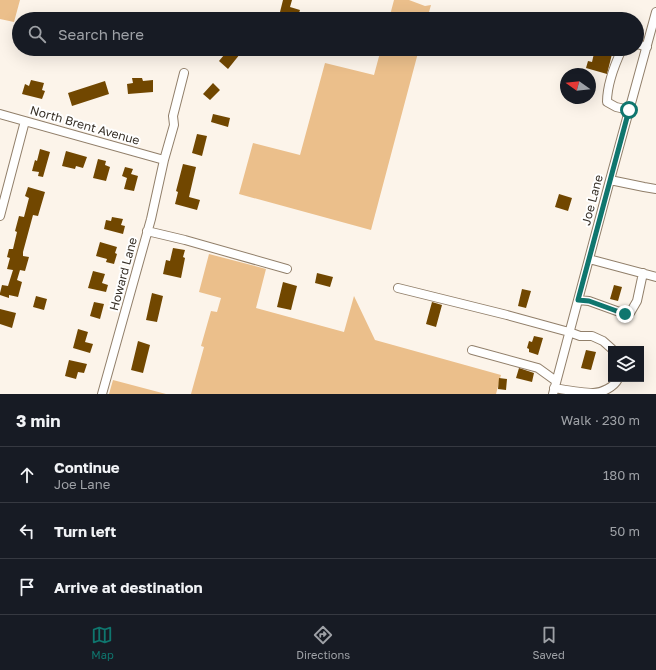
<!DOCTYPE html>
<meta charset="utf-8">
<style>
:root{--surface:#171b24;--page:#242831;--text:#f1f3f6;--muted:#9ea1a6;--line:#363941;--accent:#0f766e}
body{margin:0;font-family:"Golos Text",sans-serif;background:var(--page);color:var(--text)}
.controls{position:absolute;right:12px;bottom:12px;display:grid;overflow:hidden;border-radius:0px;box-shadow:0 4px 16px #0002}
.controls button{width:36px;height:36px;display:grid;place-items:center;padding:0;border:0;border-bottom:1px solid var(--line);background:var(--surface);color:var(--text);font:20px sans-serif}
.compass{position:absolute;left:560px;top:68px;width:36px;height:36px;border-radius:50%;background:var(--surface);box-shadow:0 4px 16px #0002;rotate:285deg}
.stop{position:absolute;width:12px;height:12px;margin:-9px;border:3px solid #0f766e;border-radius:50%;background:#fff}
.stop.end{background:#0f766e;border-color:#fff;box-shadow:0 1px 4px #0008}
.list{margin:0;padding:0;list-style:none}
h2{display:flex;justify-content:space-between;align-items:center;height:52px;margin:0;padding:0 16px;font-size:17px}
h2 small{font-size:13px;font-weight:400;color:var(--muted)}
.list li{display:grid;grid-template-columns:26px 1fr auto;gap:12px;align-items:center;box-sizing:border-box;height:56px;padding:0 16px;border-top:1px solid var(--line)}
.list b{display:block;font-size:15px;white-space:nowrap}
.list p{margin:0;font-size:13px;white-space:nowrap;color:var(--muted)}
.list em{font-size:13px;font-style:normal;color:var(--muted)}
.icon{flex:none;width:22px;height:22px;fill:none;stroke:currentColor;stroke-width:2;stroke-linecap:round;stroke-linejoin:round}
.map{position:relative;flex:none;width:656px;height:394px;overflow:hidden}
.search{position:absolute;background:var(--surface);box-shadow:0 4px 16px #0002;left:12px;right:12px;top:12px;height:44px;display:flex;align-items:center;gap:10px;box-sizing:border-box;padding:0 14px;border-radius:22px;color:var(--muted);font-size:15px}
.sheet{height:220px;background:var(--surface)}
nav{display:flex;justify-content:space-around;align-items:center;box-sizing:border-box;height:56px;border-top:1px solid var(--line);background:var(--surface);font-size:11px;color:var(--muted)}
nav a{display:grid;justify-items:center;gap:2px}
nav .on{color:var(--accent)}
.map>svg:first-child{display:block}
.green{fill:#ebbf8b}
.building{fill:#714700}
.lines{fill:none;stroke-linecap:round;stroke-linejoin:round}
.minor-casing{stroke:#917f6a;stroke-width:10}
.minor{stroke:#fff;stroke-width:8}
.route{stroke:#0f766e;stroke-width:5}
.labels{text-anchor:middle;dominant-baseline:central;stroke-width:4;stroke-linejoin:round;paint-order:stroke}
.street-label{font-size:12px;fill:#383128;stroke:#fff}
</style>
<div class="map">
<svg width="656" height="394" viewBox="0 0 656 394">
<rect width="100%" height="100%" fill="#fcf4ea"/>
<path class="green" d="M 0,0 L 20,0 L 14,22 L 0,19 Z
M 394,0 L 409,0 L 425,6 L 431,5 L 427,19 L 389,19 Z
M 381,49 L 419,49 L 371,230 L 239,194 L 253,143 L 300,155 L 325,63 L 374,75 Z
M 209,254 L 266,269 L 256,308 L 344,332 L 354,296 L 375,340 L 501,375 L 496,394 L 191,394 L 204,347 L 201,346 L 211,311 L 217,312 L 221,298 L 199,292 Z
M 113,380 L 166,394 L 109,394 Z"/>
<path class="building" d="M 283,0 L 292,0 L 290,7 L 300,10 L 297,19 L 289,19 L 279,16 Z
M 229,49 L 244,49 L 228,69 L 219,61 Z
M 595,49 L 609,49 L 613,50 L 607,74 L 586,68 L 588,61 L 592,62 Z
M 132,78 L 142,78 L 143,81 L 153,80 L 153,92 L 128,94 L 127,84 L 133,83 Z
M 31,80 L 44,83 L 42,90 L 45,91 L 42,99 L 22,94 L 25,84 L 29,86 Z
M 105,81 L 109,94 L 72,106 L 68,93 Z
M 213,83 L 220,90 L 210,100 L 203,94 Z
M 213,114 L 230,118 L 228,127 L 211,122 Z
M 197,134 L 207,136 L 202,156 L 192,153 Z
M 40,149 L 50,152 L 43,177 L 38,176 L 39,172 L 32,171 L 35,160 L 37,161 Z
M 66,151 L 87,157 L 83,168 L 76,166 L 75,169 L 62,166 Z
M 98,159 L 106,161 L 105,165 L 110,167 L 106,181 L 93,178 Z
M 183,164 L 196,167 L 189,197 L 200,200 L 197,210 L 175,204 L 178,192 L 176,191 Z
M 125,167 L 133,169 L 131,174 L 138,176 L 134,191 L 124,189 L 127,178 L 122,176 Z
M 28,187 L 45,192 L 38,216 L 33,215 L 23,252 L 23,256 L 29,257 L 25,271 L 20,270 L 17,280 L 22,282 L 18,297 L 9,295 L 9,298 L 0,295 L 0,293 L 2,285 L 8,286 L 13,270 L 7,269 L 10,258 L 7,257 L 9,249 L 13,249 L 17,232 L 15,231 L 19,216 L 24,217 L 29,198 L 25,196 Z
M 559,194 L 572,198 L 568,211 L 555,207 Z
M 112,217 L 123,219 L 121,225 L 125,226 L 123,234 L 104,229 L 106,220 L 111,221 Z
M 100,242 L 117,247 L 115,253 L 117,254 L 114,264 L 106,262 L 107,259 L 96,256 Z
M 173,248 L 185,250 L 183,257 L 185,258 L 181,278 L 163,274 L 166,260 L 170,261 Z
M 93,271 L 105,274 L 102,283 L 108,285 L 106,292 L 88,288 Z
M 317,273 L 333,277 L 330,287 L 315,283 Z
M 283,282 L 297,286 L 291,310 L 277,307 Z
M 614,285 L 622,287 L 618,301 L 610,299 Z
M 522,289 L 531,291 L 526,308 L 518,306 Z
M 152,293 L 163,296 L 157,322 L 146,320 Z
M 36,296 L 47,299 L 44,310 L 33,307 Z
M 94,302 L 104,304 L 100,319 L 90,316 Z
M 432,302 L 442,305 L 436,327 L 426,324 Z
M 0,309 L 16,313 L 12,328 L 0,324 Z
M 78,329 L 88,332 L 85,342 L 93,344 L 90,353 L 73,348 Z
M 534,336 L 543,338 L 538,355 L 529,352 L 529,349 L 527,348 L 529,341 L 532,342 Z
M 138,341 L 150,345 L 143,373 L 131,370 Z
M 586,350 L 596,352 L 591,370 L 581,368 Z
M 69,360 L 87,364 L 84,373 L 78,372 L 76,379 L 65,376 Z
M 519,368 L 534,373 L 532,382 L 516,378 Z
M 499,378 L 507,379 L 506,390 L 498,389 Z"/>
<g class="lines">
<defs>
<path id="minor" d="M 637,44 L 647,47
M 622,49 C 615,64 607,86 607,102 L 616,107 L 629,110
M 0,114 L 164,160
M 610,180 L 644,187 L 656,189
M 0,216 L 25,121
M 147,231 L 185,240 L 287,269
M 589,259 L 656,277
M 398,288 L 507,315 L 569,332 L 580,336 L 592,336 L 603,341 L 612,349
M 578,300 L 589,301 L 625,314 L 630,313 L 637,301 L 643,273
M 472,350 L 538,368 L 556,381
M 554,388 C 566,390 582,393 593,393 C 602,393 614,387 618,379
M 102,394 L 151,219 L 164,160 L 174,125 L 173,116 L 184,73
M 553,394 L 610,180 L 656,12"/>
</defs>
<use href="#minor" class="minor-casing"/>
<use href="#minor" class="minor"/>
</g>
<g class="lines">
<path class="route" d="M 625,314 L 589,301 L 578,300 L 629,110"/>
</g>
<g class="labels">
<g class="street-label">
<text transform="translate(85 125) rotate(16)">North Brent Avenue</text>
<text transform="translate(592 200) rotate(-75)">Joe Lane</text>
<text transform="translate(123 274) rotate(-75)">Howard Lane</text>
</g>
</g>
</svg>
<div class="controls">
<button><svg class="icon" aria-label="layers" viewBox="0 0 24 24"><path d="M12 4l9 5-9 5-9-5zM3 14l9 5 9-5"/></svg></button>
</div>
<svg class="compass" viewBox="-18 -18 36 36"><path d="M0-13l5 13h-10z" fill="#e53935"/><path d="M0 13l5-13h-10z" fill="#9ea1a6"/></svg>
<div class="stop" style="left:629px;top:110px"></div>
<div class="stop end" style="left:625px;top:314px"></div>
<div class="search"><svg class="icon" aria-label="search" viewBox="0 0 24 24"><circle cx="10" cy="10" r="6"/><path d="M15 15l6 6"/></svg>Search here</div>
</div>
<section class="sheet">
<h2>3 min<small>Walk · 230 m</small></h2>
<ul class="list">
<li><svg class="icon" aria-label="ahead" viewBox="0 0 24 24"><path d="M12 20V5M6 11l6-6 6 6"/></svg><div><b>Continue</b><p>Joe Lane</p></div><em>180 m</em></li>
<li><svg class="icon" aria-label="left" viewBox="0 0 24 24"><path d="M17 20v-9H6M10 6l-5 5 5 5"/></svg><div><b>Turn left</b></div><em>50 m</em></li>
<li><svg class="icon" aria-label="arrive" viewBox="0 0 24 24"><path d="M6 21V4h12l-3 4 3 4H6"/></svg><div><b>Arrive at destination</b></div></li>
</ul>
</section>
<nav>
<a class="on"><svg class="icon" aria-label="map" viewBox="0 0 24 24"><path d="M3 6l6-2 6 2 6-2v14l-6 2-6-2-6 2zM9 4v14M15 6v14"/></svg>Map</a>
<a><svg class="icon" aria-label="directions" viewBox="0 0 24 24"><path d="M12 3l9 9-9 9-9-9zM9 14v-3h6M13 9l2 2-2 2"/></svg>Directions</a>
<a><svg class="icon" aria-label="saved" viewBox="0 0 24 24"><path d="M7 4h10v16l-5-4-5 4z"/></svg>Saved</a>
</nav>
